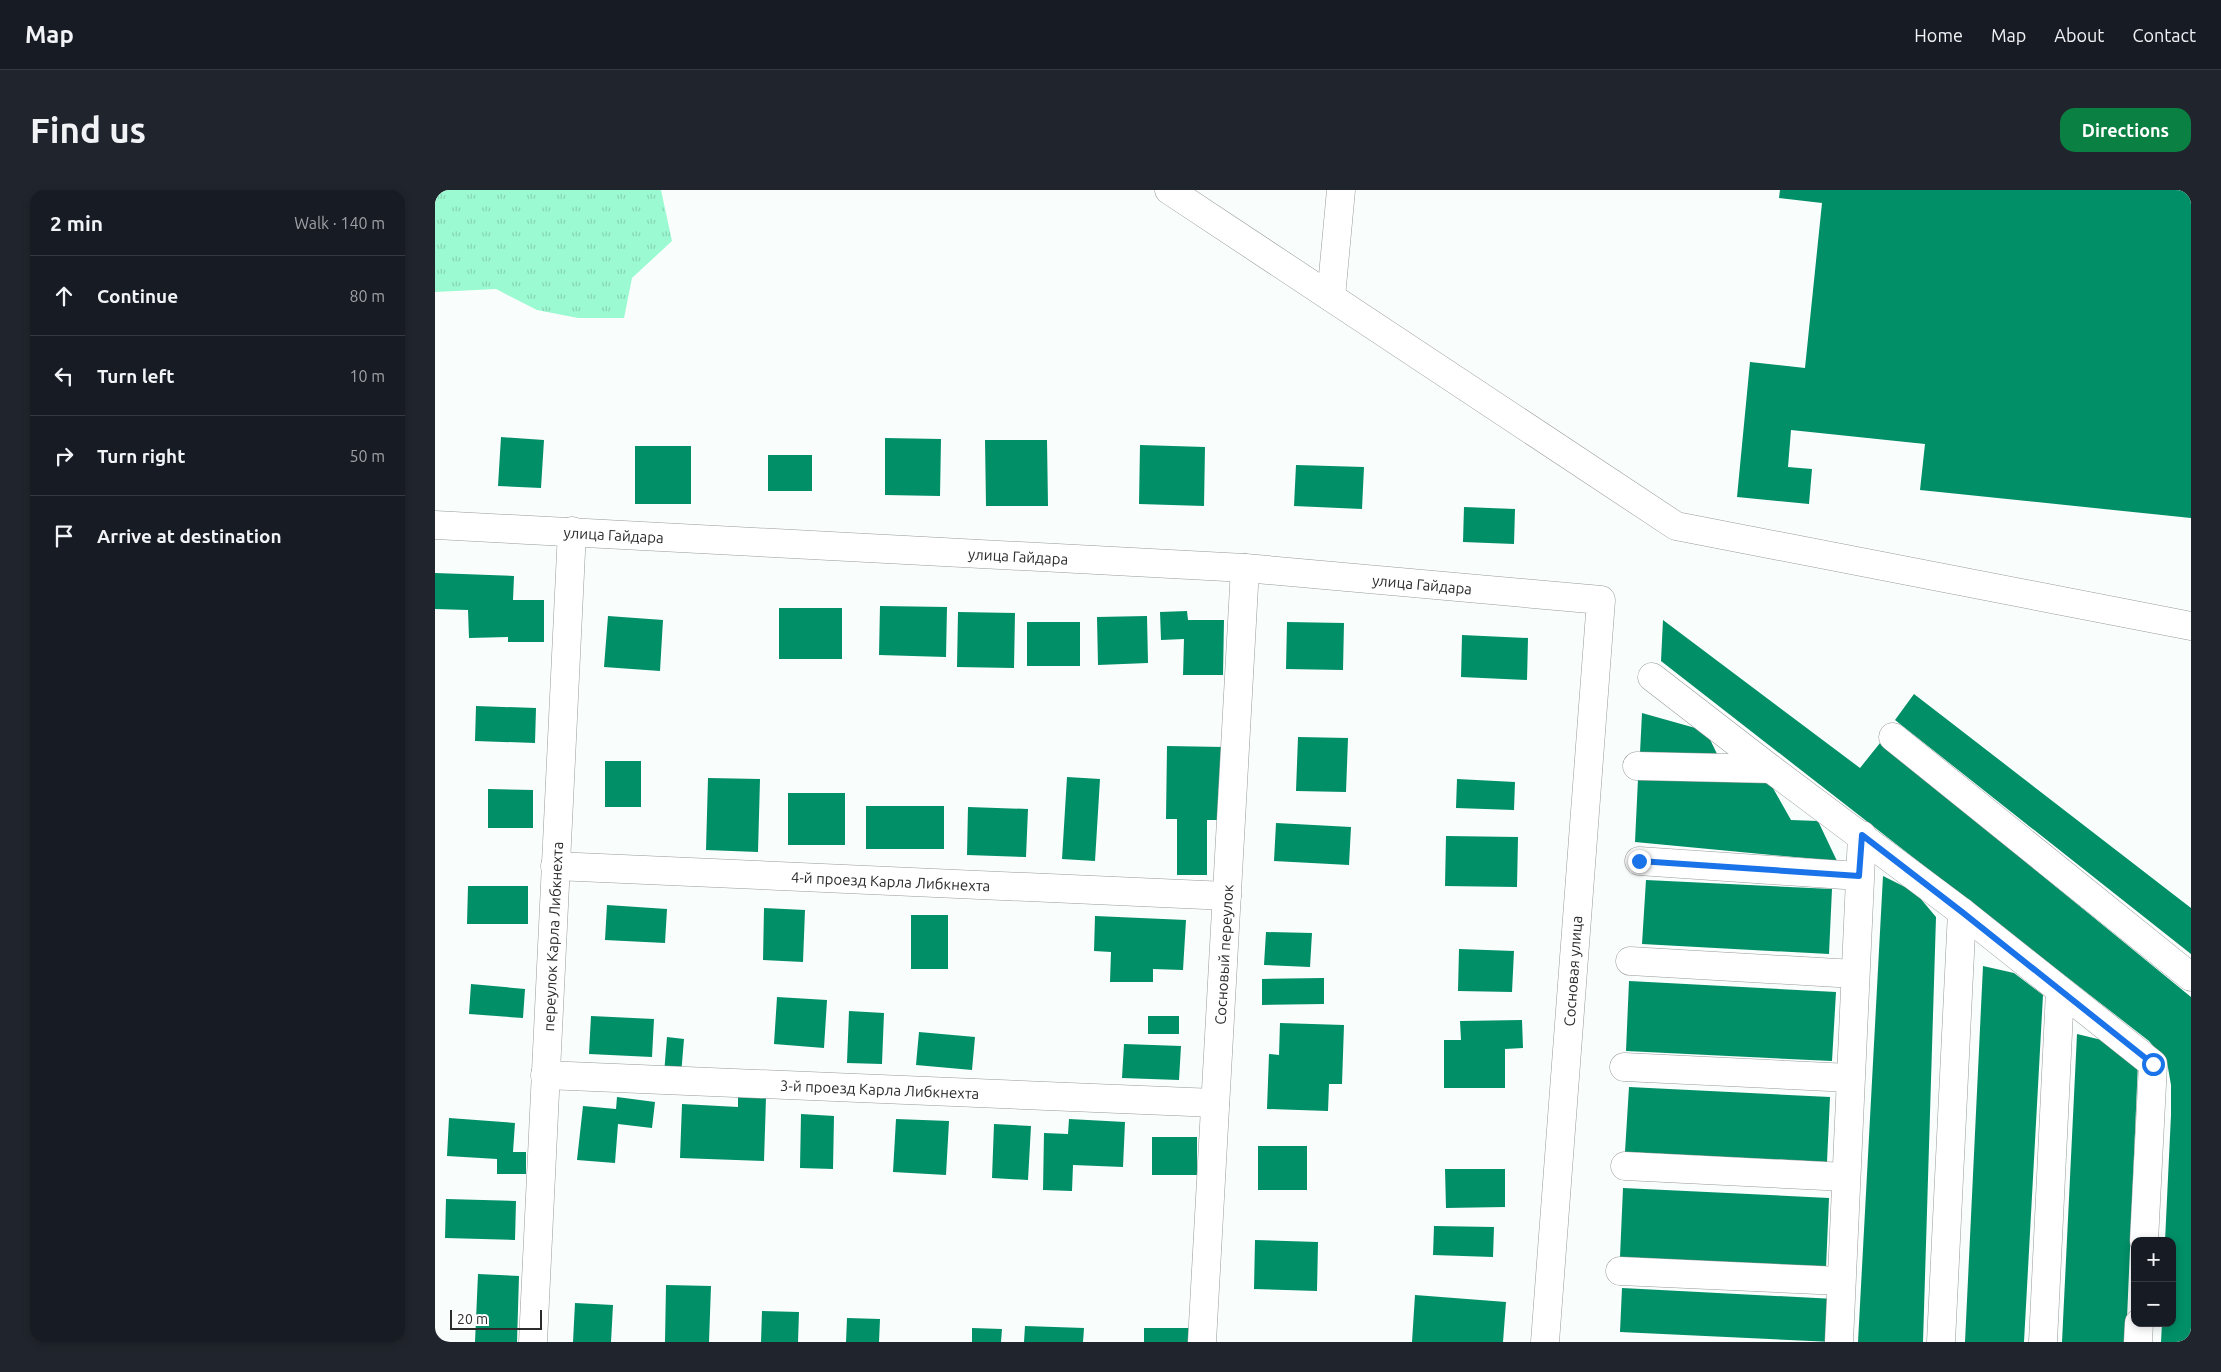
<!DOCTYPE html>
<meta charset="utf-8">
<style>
:root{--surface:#171b24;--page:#20242c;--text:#f1f3f6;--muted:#9ea1a6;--line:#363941;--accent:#0b8043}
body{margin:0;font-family:Ubuntu,sans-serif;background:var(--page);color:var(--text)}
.controls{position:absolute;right:15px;bottom:15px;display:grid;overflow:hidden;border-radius:10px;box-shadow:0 2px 8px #0003}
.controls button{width:45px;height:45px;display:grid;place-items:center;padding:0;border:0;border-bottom:1px solid var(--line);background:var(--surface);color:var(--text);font:25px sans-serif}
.scale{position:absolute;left:15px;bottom:12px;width:92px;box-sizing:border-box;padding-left:5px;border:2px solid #2b2c2b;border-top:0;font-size:14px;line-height:18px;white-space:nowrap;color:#2b2c2b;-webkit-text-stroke:4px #fff;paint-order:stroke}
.stop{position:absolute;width:15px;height:15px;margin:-11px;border:4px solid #1a73e8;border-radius:50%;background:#fff}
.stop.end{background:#1a73e8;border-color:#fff;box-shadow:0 1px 5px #0008}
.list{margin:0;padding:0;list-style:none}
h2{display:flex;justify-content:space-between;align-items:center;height:65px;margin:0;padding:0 20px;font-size:21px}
h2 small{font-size:16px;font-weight:400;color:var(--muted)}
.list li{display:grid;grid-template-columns:32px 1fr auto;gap:15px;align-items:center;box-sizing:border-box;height:80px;padding:0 20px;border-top:1px solid var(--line)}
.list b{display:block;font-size:19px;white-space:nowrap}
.list em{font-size:16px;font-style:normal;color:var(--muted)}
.icon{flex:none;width:28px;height:28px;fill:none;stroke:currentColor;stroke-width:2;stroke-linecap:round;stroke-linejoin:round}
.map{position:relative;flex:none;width:1756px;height:1152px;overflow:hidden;border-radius:15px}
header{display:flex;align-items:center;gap:30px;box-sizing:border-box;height:70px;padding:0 25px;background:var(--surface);border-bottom:1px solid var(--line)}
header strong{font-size:24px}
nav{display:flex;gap:28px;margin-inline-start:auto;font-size:18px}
.intro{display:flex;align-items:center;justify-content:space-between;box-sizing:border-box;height:120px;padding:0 30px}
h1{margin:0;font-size:35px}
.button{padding:12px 22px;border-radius:15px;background:var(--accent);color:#fff;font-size:18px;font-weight:700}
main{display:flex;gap:30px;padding:0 30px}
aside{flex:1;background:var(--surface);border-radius:15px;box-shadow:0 2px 8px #0003}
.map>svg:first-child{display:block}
.grass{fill:url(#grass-tufts)}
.building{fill:#008f67}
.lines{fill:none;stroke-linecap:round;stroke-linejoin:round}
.minor-casing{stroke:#989b99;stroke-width:29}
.minor{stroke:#fff;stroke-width:28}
.route{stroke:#1a73e8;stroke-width:6}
.labels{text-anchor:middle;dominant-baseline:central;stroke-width:5;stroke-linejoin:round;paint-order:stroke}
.street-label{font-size:15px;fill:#2b2c2b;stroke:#fff}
</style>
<header>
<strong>Map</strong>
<nav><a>Home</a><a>Map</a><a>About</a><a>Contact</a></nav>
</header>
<div class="intro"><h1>Find us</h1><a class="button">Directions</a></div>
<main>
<aside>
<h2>2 min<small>Walk · 140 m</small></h2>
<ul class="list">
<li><svg class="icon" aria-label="ahead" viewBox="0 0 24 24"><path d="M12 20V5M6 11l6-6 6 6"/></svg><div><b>Continue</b></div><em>80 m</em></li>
<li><svg class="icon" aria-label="left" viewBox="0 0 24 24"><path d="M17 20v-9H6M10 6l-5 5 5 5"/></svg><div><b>Turn left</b></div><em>10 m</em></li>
<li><svg class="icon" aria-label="right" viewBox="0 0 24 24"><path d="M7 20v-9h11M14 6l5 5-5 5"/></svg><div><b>Turn right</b></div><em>50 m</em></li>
<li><svg class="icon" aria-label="arrive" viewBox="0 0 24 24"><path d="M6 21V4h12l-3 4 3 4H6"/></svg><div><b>Arrive at destination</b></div></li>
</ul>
</aside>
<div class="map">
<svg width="1756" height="1152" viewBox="0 0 1756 1152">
<defs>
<pattern id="grass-tufts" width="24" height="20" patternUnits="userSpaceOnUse" patternTransform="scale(1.25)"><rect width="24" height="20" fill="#9bfad2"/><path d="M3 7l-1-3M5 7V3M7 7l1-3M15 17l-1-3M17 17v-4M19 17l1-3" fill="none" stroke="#86d6b4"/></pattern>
</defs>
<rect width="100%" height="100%" fill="#f9fdfb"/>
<path class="grass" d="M 0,0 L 226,0 L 237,51 L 197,88 L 189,128 L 143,128 L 102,120 L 61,99 L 0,102 Z"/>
<path class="building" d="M 1345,0 L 1756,0 L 1756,328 L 1485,300 L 1490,254 L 1356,240 L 1353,277 L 1377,279 L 1374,314 L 1302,307 L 1315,172 L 1370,178 L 1387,13 L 1344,8 Z
M 66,247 L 109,250 L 106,298 L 63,296 Z
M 450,248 L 506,249 L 505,306 L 450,305 Z
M 550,250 L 612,250 L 613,316 L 551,316 Z
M 705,255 L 770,257 L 769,316 L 704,314 Z
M 200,256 L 256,256 L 256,314 L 200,314 Z
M 333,265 L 377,265 L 377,301 L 333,301 Z
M 861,275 L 929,277 L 927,319 L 859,316 Z
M 1029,317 L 1080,319 L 1079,354 L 1028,352 Z
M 0,383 L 79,386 L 78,410 L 109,410 L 109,452 L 73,452 L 73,447 L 34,448 L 33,420 L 0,419 Z
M 445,416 L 512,417 L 511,467 L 444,465 Z
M 344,418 L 407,418 L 407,469 L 344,469 Z
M 752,421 L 753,430 L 789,430 L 788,485 L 748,485 L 749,449 L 726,450 L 725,422 Z
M 523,422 L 580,423 L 579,478 L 522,477 Z
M 173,426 L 228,430 L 225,481 L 169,477 Z
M 712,426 L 713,473 L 663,475 L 662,427 Z
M 1228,430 L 1425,578 L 1445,553 L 1756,807 L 1756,1152 L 1726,1152 L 1727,1133 L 1737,1133 L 1737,1051 L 1730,1051 L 1736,925 L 1736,895 L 1732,872 L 1714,851 L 1226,471 Z
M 592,432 L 645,432 L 645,476 L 592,476 Z
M 852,432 L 909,433 L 908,480 L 851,479 Z
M 1027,445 L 1093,448 L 1092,490 L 1026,487 Z
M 1479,504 L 1756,718 L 1756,764 L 1460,530 Z
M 41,516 L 101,518 L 100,553 L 40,551 Z
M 1207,523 L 1271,541 L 1283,566 L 1205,563 Z
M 863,547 L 913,548 L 911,602 L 861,601 Z
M 732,556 L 789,557 L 788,630 L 772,630 L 772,685 L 742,685 L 742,629 L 731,629 Z
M 170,571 L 206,571 L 206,617 L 170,617 Z
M 632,587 L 665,589 L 660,671 L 627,669 Z
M 273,588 L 325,589 L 323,662 L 271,660 Z
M 1022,589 L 1080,592 L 1079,620 L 1021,618 Z
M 1203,589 L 1335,593 L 1356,630 L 1383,631 L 1402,671 L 1200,652 Z
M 53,599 L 98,600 L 98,638 L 53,638 Z
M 353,603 L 410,603 L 410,655 L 353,655 Z
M 431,616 L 509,616 L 509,659 L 431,659 Z
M 533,617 L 593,619 L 591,667 L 532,665 Z
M 841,633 L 916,637 L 914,675 L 839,671 Z
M 1011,646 L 1083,647 L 1082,697 L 1010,696 Z
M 1448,686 L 1480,702 L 1501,727 L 1488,1152 L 1423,1152 Z
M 1211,690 L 1397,699 L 1394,764 L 1207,754 Z
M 33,696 L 93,696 L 93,734 L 32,734 Z
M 172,715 L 232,719 L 230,753 L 170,750 Z
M 329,718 L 370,720 L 368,772 L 328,770 Z
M 476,725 L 513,725 L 513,779 L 476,779 Z
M 660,726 L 751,730 L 748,780 L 718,779 L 718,792 L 675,792 L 676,762 L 659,761 Z
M 831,742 L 877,743 L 875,777 L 829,775 Z
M 1024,759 L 1079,761 L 1077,802 L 1023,801 Z
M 1548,776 L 1579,783 L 1608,805 L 1589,1152 L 1530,1152 Z
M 889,788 L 889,814 L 827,815 L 827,789 Z
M 1194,791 L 1401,802 L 1397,871 L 1191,861 Z
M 36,794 L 90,799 L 88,828 L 34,824 Z
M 342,807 L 392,810 L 389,858 L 339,854 Z
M 414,821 L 449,823 L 447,874 L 412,873 Z
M 156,826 L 219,829 L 217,867 L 154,864 Z
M 713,826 L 744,826 L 744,844 L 713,844 Z
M 1087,830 L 1088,858 L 1070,859 L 1070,898 L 1009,898 L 1009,850 L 1026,850 L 1025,831 Z
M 845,833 L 909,835 L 907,894 L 894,894 L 893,921 L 832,919 L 834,864 L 844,865 Z
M 484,842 L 540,847 L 537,880 L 481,875 Z
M 1642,844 L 1679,853 L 1703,872 L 1691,1152 L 1627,1152 Z
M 232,847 L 249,849 L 246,885 L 229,884 Z
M 689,854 L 746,856 L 744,890 L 687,888 Z
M 1194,897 L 1395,907 L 1392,972 L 1190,962 Z
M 303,906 L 331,907 L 329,971 L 245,968 L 247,914 L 303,917 Z
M 182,907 L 220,912 L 217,938 L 183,934 L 180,973 L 142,970 L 148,916 L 181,919 Z
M 366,924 L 399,926 L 398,979 L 365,978 Z
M 14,928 L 80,933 L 78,962 L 91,962 L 91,984 L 62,984 L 62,969 L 12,966 Z
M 461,929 L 514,931 L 511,985 L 458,982 Z
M 634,929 L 690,932 L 688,977 L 638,975 L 637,1001 L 608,1000 L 609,943 L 633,944 Z
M 559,934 L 596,936 L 593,990 L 557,988 Z
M 717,947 L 762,947 L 762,985 L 717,985 Z
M 823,956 L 872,956 L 872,1000 L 823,1000 Z
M 1010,979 L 1070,979 L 1070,1017 L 1011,1018 Z
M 1188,998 L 1394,1008 L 1391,1078 L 1185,1067 Z
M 11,1009 L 81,1011 L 80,1050 L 10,1048 Z
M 999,1036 L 1059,1037 L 1058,1067 L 998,1065 Z
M 820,1050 L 883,1052 L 882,1101 L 819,1099 Z
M 43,1084 L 84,1086 L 82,1152 L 40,1152 Z
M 231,1095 L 276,1096 L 274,1152 L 230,1152 Z
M 1187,1098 L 1400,1109 L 1398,1152 L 1185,1142 Z
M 980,1105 L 1071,1112 L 1068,1152 L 977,1152 Z
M 140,1113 L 178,1115 L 176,1152 L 138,1152 Z
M 327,1121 L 364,1122 L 363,1152 L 326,1152 Z
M 412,1128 L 445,1129 L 444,1152 L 411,1152 Z
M 590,1136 L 649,1138 L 648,1152 L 589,1152 Z
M 537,1138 L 567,1139 L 566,1152 L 537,1152 Z
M 709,1138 L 755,1138 L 755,1152 L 709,1152 Z"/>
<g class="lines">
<defs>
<g id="minor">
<path d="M 734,0 L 1241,336 L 1756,436"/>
<path d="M 896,107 L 906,0"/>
<path id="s1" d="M 0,335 L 810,378 L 1166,410 L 1110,1152"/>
<path d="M 1217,487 L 1336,579 L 1527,722 L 1718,874 L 1709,1051"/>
<path d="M 1458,547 L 1756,787"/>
<path d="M 1202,576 L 1336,579"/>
<path d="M 1204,671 L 1424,686"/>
<path id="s2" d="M 120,676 L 792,706"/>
<path d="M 1195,771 L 1420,784"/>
<path d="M 1189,877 L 1415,888"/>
<path id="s3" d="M 110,885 L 780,913"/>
<path d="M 1190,976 L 1411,987"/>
<path d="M 1185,1081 L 1406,1091"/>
<path id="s4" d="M 98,1152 L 137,341"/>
<path id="s5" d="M 767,1152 L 810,378"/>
<path d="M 1404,1152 L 1427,645"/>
<path d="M 1506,1152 L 1527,722"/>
<path d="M 1608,1152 L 1625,801"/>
<path d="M 1703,1152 L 1704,1133"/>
</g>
</defs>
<use href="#minor" class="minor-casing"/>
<use href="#minor" class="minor"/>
</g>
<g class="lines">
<path class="route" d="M 1204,671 L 1424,686 L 1427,645 L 1527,722 L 1718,874"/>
</g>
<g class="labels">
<g class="street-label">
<text stroke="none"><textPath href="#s1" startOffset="179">улица Гайдара</textPath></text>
<text stroke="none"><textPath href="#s1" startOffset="584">улица Гайдара</textPath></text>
<text stroke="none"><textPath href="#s1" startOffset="989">улица Гайдара</textPath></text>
<text stroke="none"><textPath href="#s2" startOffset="336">4-й проезд Карла Либкнехта</textPath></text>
<text stroke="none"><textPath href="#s4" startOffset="406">переулок Карла Либкнехта</textPath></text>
<text stroke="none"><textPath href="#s5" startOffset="388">Сосновый переулок</textPath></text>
<text transform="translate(1138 781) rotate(-86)">Сосновая улица</text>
<text stroke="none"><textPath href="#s3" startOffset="335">3-й проезд Карла Либкнехта</textPath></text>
</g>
</g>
</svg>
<div class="controls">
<button>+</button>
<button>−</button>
</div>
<div class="scale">20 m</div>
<div class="stop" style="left:1718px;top:874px"></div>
<div class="stop end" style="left:1204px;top:671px"></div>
</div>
</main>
